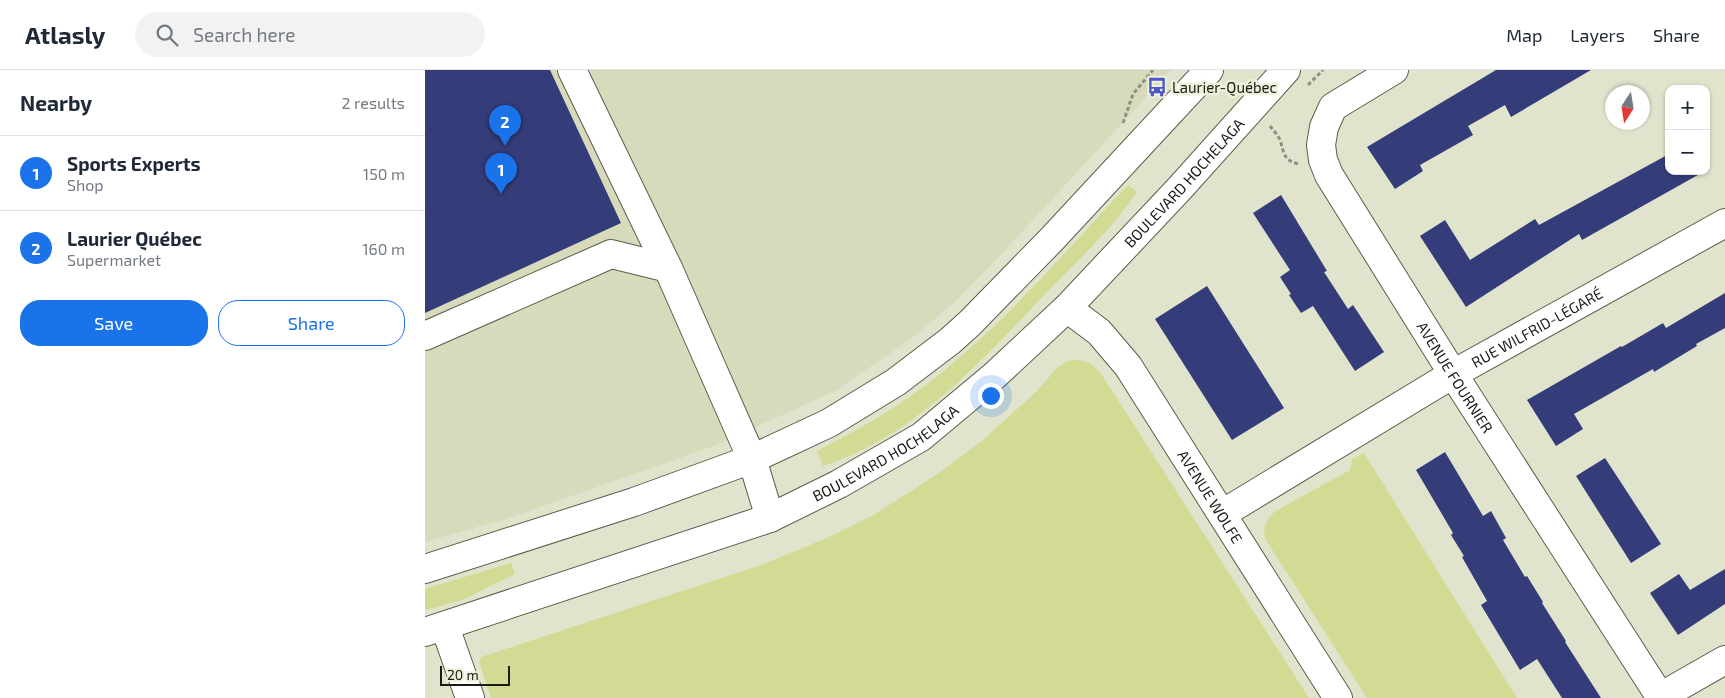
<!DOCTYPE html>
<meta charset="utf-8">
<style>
:root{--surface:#fff;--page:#f2f2f3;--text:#1f2937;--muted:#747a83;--line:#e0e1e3;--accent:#1a73e8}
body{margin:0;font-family:"Exo 2",sans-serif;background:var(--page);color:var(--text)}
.controls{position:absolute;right:15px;top:15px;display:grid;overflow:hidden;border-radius:10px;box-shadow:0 1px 4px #0004}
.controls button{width:45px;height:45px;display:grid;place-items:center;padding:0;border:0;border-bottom:1px solid var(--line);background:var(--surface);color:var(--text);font:25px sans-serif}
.compass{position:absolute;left:1180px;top:15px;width:45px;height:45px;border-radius:50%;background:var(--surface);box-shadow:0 1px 4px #0004;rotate:192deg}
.scale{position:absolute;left:15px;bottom:12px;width:70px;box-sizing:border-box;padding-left:5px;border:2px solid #1b1c14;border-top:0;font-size:14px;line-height:18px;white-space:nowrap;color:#1b1c14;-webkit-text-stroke:4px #eef1d9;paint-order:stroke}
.you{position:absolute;left:565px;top:325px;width:18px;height:18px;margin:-12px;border:4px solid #fff;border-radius:50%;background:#1a73e8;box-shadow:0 0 0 8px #1a73e833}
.badge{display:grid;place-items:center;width:32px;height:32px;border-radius:50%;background:var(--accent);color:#fff;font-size:16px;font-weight:700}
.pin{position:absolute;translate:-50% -41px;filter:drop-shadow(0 1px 2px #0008)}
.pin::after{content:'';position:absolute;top:26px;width:18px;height:15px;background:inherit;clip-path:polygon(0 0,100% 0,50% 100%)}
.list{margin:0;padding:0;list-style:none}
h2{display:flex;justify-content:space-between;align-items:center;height:65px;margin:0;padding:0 20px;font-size:21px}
h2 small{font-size:16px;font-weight:400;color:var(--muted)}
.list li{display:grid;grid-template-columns:32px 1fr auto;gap:15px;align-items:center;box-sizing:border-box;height:75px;padding:0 20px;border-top:1px solid var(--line)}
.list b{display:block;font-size:19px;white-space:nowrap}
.list p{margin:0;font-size:16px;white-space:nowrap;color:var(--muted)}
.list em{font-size:16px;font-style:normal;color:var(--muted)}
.actions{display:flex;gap:10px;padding:15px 20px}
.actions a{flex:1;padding:11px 0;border:1px solid var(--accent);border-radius:20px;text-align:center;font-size:18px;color:var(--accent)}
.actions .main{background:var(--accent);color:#fff}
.icon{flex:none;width:28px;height:28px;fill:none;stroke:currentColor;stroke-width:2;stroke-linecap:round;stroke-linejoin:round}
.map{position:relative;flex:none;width:1300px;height:628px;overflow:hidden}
header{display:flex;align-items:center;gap:30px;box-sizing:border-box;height:70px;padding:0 25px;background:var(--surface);border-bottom:1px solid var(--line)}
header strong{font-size:24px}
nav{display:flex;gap:28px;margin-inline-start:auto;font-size:18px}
.search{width:350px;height:45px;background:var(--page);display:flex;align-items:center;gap:12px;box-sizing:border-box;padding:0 18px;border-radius:28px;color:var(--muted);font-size:19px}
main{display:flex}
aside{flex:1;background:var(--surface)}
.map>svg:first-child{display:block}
.built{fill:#d7dbbc}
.grass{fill:#d2da93}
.building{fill:#343c79}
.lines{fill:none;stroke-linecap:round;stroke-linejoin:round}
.minor-casing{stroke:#5b5e49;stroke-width:30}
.major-casing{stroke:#5b5e49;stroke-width:30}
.path{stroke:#8e9180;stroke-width:3;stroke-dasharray:4 2.5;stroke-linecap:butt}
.minor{stroke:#fff;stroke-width:28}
.major{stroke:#fff;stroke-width:28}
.labels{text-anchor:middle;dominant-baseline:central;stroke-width:5;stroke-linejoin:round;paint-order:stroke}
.poi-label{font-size:15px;fill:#1b1c14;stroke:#eef1d9;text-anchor:start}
.street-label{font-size:15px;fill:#1b1c14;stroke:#eef1d9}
</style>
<header>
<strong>Atlasly</strong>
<div class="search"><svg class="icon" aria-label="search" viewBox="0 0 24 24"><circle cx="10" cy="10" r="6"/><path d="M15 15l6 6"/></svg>Search here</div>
<nav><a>Map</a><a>Layers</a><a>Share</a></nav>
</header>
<main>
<aside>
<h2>Nearby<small>2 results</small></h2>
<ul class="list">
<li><span class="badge">1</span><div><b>Sports Experts</b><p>Shop</p></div><em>150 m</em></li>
<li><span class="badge">2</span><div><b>Laurier Québec</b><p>Supermarket</p></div><em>160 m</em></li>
</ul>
<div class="actions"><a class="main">Save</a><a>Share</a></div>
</aside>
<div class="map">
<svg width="1300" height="628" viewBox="0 0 1300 628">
<rect width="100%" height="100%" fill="#e0e4cc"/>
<path class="built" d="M 0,0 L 746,0 L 573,188 L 529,233 L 483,271 L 410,321 L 289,376 L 84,448 L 0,472 Z"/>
<path class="grass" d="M 703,115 L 712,122 C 688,158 656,187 626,218 C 560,287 492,366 398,396 L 392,381 C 432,360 471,339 506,311 C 579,254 640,182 703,115 Z
M 653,290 L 663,292 L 675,302 L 884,628 L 66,628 L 54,592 L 56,587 L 336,495 L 402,468 L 447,446 L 514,403 L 558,370 L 611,322 L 632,298 L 642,291 Z
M 939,383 L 1092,628 L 942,628 L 841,470 C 837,457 840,453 849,442 L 925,400 L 927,389 Z
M 86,493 L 90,504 L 37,530 L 0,540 L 0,519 Z"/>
<path class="building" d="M 0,0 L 125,0 L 196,153 L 0,243 Z
M 1071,0 L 1166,0 L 1086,47 L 1080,35 L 1043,56 L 1048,65 L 995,95 L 998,101 L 970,119 L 942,77 Z
M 1244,84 L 1244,101 L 1280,101 L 1157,170 L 1154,164 L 1041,237 L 995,166 L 1020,150 L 1045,190 L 1110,149 L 1114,155 Z
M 856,125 L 902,201 L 899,202 L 923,239 L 928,235 L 959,282 L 930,301 L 888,236 L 876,243 L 864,225 L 866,224 L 855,207 L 865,200 L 828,143 Z
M 782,216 L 859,338 L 807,370 L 730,249 Z
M 1300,223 L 1300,258 L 1271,274 L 1272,276 L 1229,302 L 1228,299 L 1149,344 L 1158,359 L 1131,376 L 1102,330 L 1196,276 L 1197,277 L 1238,253 L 1241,258 Z
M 1020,382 L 1058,446 L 1066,441 L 1081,468 L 1078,470 L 1100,507 L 1102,506 L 1118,532 L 1117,533 L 1141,571 L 1140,572 L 1176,628 L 1137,628 L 1112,589 L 1095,600 L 1056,535 L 1062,531 L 1037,487 L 1039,486 L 1026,465 L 1028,463 L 991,400 Z
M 1180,388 L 1236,474 L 1206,493 L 1151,406 Z
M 1300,499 L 1300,534 L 1253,565 L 1225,523 L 1254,504 L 1265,520 Z"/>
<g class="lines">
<defs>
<g id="minor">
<path d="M 147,0 L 243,198 L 327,389"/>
<path id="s1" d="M 969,0 L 908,37 L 899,57 L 896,75 L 898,90 L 904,105 L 1028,304 L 1236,628"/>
<path id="s2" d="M 642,238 L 674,262 L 703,296 L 913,628"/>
<path d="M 0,266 L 186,184 L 243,198"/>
<path id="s3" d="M 797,444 L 1028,304 L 1300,153"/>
<path d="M 20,557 L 45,628"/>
<path d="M 1235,627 L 1300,590"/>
</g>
<g id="major">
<path d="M 327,389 L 345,448"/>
<path d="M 0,499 L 209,432 L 327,389 L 404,353 L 471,312 L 525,271 L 545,253 L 627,169 L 784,0"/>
<path id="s4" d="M 0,562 L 345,448 L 414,414 L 496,367 L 569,306 L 642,238 L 755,118 L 861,0"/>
</g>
</defs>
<use href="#minor" class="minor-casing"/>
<use href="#major" class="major-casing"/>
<path class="path" d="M 883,15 L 898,0
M 698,53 L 708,24 L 728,0
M 845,56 C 848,60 853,65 855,70 C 859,82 858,91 874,94"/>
<use href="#minor" class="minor"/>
<use href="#major" class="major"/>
</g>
<defs>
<symbol id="bus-bare" viewBox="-9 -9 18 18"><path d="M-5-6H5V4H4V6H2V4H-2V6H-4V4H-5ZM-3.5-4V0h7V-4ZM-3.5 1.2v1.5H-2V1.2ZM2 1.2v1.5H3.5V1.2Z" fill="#4d55cb" stroke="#eef1d9" stroke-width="2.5" paint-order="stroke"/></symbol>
</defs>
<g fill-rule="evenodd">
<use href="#bus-bare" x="718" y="3" width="28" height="28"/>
</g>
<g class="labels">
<g class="poi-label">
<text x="747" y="17">Laurier-Québec</text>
</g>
<g class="street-label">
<text stroke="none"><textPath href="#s4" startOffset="901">BOULEVARD HOCHELAGA</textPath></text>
<text stroke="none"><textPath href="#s3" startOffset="366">RUE WILFRID-LÉGARÉ</textPath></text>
<text stroke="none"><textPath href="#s1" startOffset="381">AVENUE FOURNIER</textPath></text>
<text stroke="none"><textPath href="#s4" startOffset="496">BOULEVARD HOCHELAGA</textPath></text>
<text stroke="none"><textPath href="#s2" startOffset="239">AVENUE WOLFE</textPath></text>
</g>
</g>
</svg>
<div class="controls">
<button>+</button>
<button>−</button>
</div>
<svg class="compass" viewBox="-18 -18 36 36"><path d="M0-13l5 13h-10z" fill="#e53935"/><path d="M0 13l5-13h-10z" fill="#747a83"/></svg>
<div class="scale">20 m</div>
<div class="you"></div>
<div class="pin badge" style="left:76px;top:124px">1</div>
<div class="pin badge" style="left:80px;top:76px">2</div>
</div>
</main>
